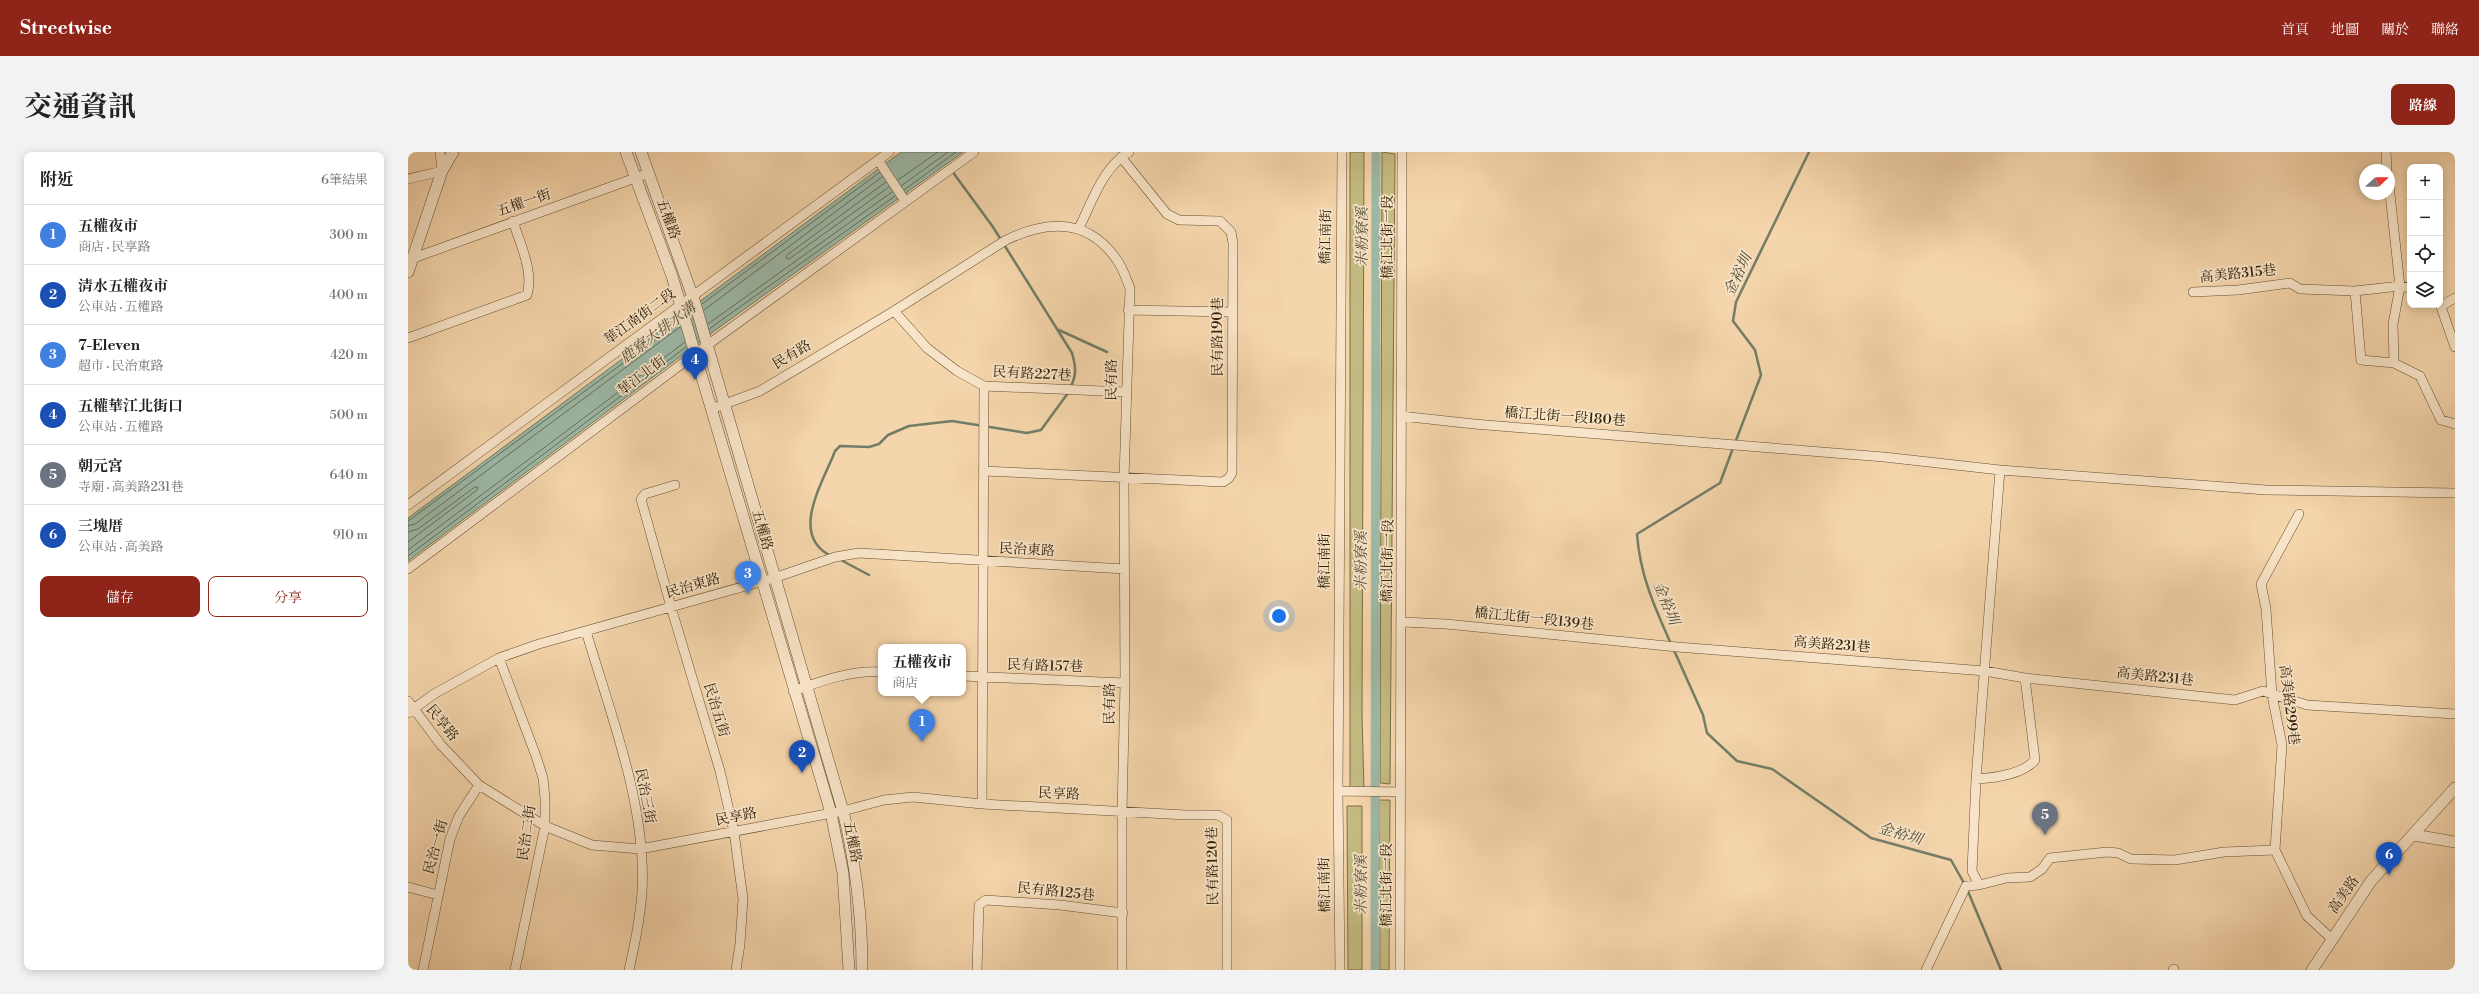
<!DOCTYPE html>
<html lang="zh-TW">
<meta charset="utf-8">
<style>
:root{--surface:#fff;--page:#f2f2f2;--text:#222;--muted:#767676;--line:#e0e0e0;--accent:#8f2418}
body{margin:0;font-family:"Libre Bodoni","Noto Serif TC",serif;background:var(--page);color:var(--text)}
.controls{position:absolute;right:12px;top:12px;display:grid;overflow:hidden;border-radius:8px;box-shadow:0 2px 10px #0003}
.controls button{width:36px;height:36px;display:grid;place-items:center;padding:0;border:0;border-bottom:1px solid var(--line);background:var(--surface);color:var(--text);font:20px sans-serif}
.compass{position:absolute;left:1951px;top:12px;width:36px;height:36px;border-radius:50%;background:var(--surface);box-shadow:0 2px 10px #0003;rotate:68deg}
.you{position:absolute;left:871px;top:464px;width:14px;height:14px;margin:-10px;border:3px solid #fff;border-radius:50%;background:#1a73e8;box-shadow:0 0 0 6px #1a73e833}
.badge{display:grid;place-items:center;width:26px;height:26px;border-radius:50%;background:var(--accent);color:#fff;font-size:13px;font-weight:700}
.pin{position:absolute;translate:-50% -33px;filter:drop-shadow(0 1px 2px #0008)}
.pin::after{content:'';position:absolute;top:21px;width:14px;height:12px;background:inherit;clip-path:polygon(0 0,100% 0,50% 100%)}
.popup{position:absolute;left:470px;top:492px;width:88px;height:52px;box-sizing:border-box;display:grid;place-content:center;border-radius:8px;background:var(--surface);filter:drop-shadow(0 1px 3px #0005);font-size:13px;white-space:nowrap;color:var(--muted)}
.popup b{font-size:15px;color:var(--text)}
.popup::after{content:'';position:absolute;left:50%;top:100%;margin-left:-8px;border:8px solid transparent;border-top-color:var(--surface)}
.list{margin:0;padding:0;list-style:none}
h2{display:flex;justify-content:space-between;align-items:center;height:52px;margin:0;padding:0 16px;font-size:17px}
h2 small{font-size:13px;font-weight:400;color:var(--muted)}
.list li{display:grid;grid-template-columns:26px 1fr auto;gap:12px;align-items:center;box-sizing:border-box;height:60px;padding:0 16px;border-top:1px solid var(--line)}
.list b{display:block;font-size:15px;white-space:nowrap}
.list p{margin:0;font-size:13px;white-space:nowrap;color:var(--muted)}
.list em{font-size:13px;font-style:normal;color:var(--muted)}
.actions{display:flex;gap:8px;padding:12px 16px}
.actions a{flex:1;padding:9px 0;border:1px solid var(--accent);border-radius:8px;text-align:center;font-size:14px;color:var(--accent)}
.actions .main{background:var(--accent);color:#fff}
.icon{flex:none;width:22px;height:22px;fill:none;stroke:currentColor;stroke-width:2;stroke-linecap:round;stroke-linejoin:round}
.map{position:relative;flex:none;width:2047px;height:818px;overflow:hidden;border-radius:8px}
header{display:flex;align-items:center;gap:24px;box-sizing:border-box;height:56px;padding:0 20px;background:var(--accent);color:#fff}
header strong{font-size:19px}
nav{display:flex;gap:22px;margin-inline-start:auto;font-size:14px}
.intro{display:flex;align-items:center;justify-content:space-between;box-sizing:border-box;height:96px;padding:0 24px}
h1{margin:0;font-size:28px}
.button{padding:10px 18px;border-radius:8px;background:var(--accent);color:#fff;font-size:14px;font-weight:700}
main{display:flex;gap:24px;padding:0 24px}
aside{flex:1;background:var(--surface);border-radius:8px;box-shadow:0 2px 10px #0003}
.map>svg:first-child{display:block}
.green{fill:#c4bb83;stroke:#7c6e45}
.water{fill:#9cb9a8;stroke:#727d68}
.lines{fill:none;stroke-linecap:round;stroke-linejoin:round}
.shore{stroke:#686e58;stroke-width:1}
.stream{stroke:#727d68;stroke-width:2.5}
.canal{stroke:#9cb9a8;stroke-width:9}
.minor-casing{stroke:#644f30;stroke-width:10}
.tertiary-casing{stroke:#644f30;stroke-width:12}
.minor{stroke:#f8e4c8;stroke-width:9}
.tertiary{stroke:#f8e4c8;stroke-width:11}
.labels{text-anchor:middle;dominant-baseline:central;stroke-width:3.5;stroke-linejoin:round;paint-order:stroke}
.street-label{font-size:14px;fill:#342207;stroke:#f8e4c8}
.water-label{font-size:15px;font-style:italic;fill:#534f37;stroke:#f8e4c8}
</style>
<header>
<strong>Streetwise</strong>
<nav><a>首頁</a><a>地圖</a><a>關於</a><a>聯絡</a></nav>
</header>
<div class="intro"><h1>交通資訊</h1><a class="button">路線</a></div>
<main>
<aside>
<h2>附近<small>6筆結果</small></h2>
<ul class="list">
<li><span class="badge" style="background:#3f7fe0">1</span><div><b>五權夜市</b><p>商店 · 民享路</p></div><em>300 m</em></li>
<li><span class="badge" style="background:#1a4fb4">2</span><div><b>清水五權夜市</b><p>公車站 · 五權路</p></div><em>400 m</em></li>
<li><span class="badge" style="background:#3f7fe0">3</span><div><b>7-Eleven</b><p>超市 · 民治東路</p></div><em>420 m</em></li>
<li><span class="badge" style="background:#1a4fb4">4</span><div><b>五權華江北街口</b><p>公車站 · 五權路</p></div><em>500 m</em></li>
<li><span class="badge" style="background:#6b7280">5</span><div><b>朝元宮</b><p>寺廟 · 高美路231巷</p></div><em>640 m</em></li>
<li><span class="badge" style="background:#1a4fb4">6</span><div><b>三塊厝</b><p>公車站 · 高美路</p></div><em>910 m</em></li>
</ul>
<div class="actions"><a class="main">儲存</a><a>分享</a></div>
</aside>
<div class="map">
<svg width="2047" height="818" viewBox="0 0 2047 818">
<rect width="100%" height="100%" fill="#f5d5ab"/>
<filter id="stains"><feTurbulence type="fractalNoise" baseFrequency=".005" numOctaves="4"/><feColorMatrix values="0 0 0 0 .2 0 0 0 0 .09 0 0 0 0 .02 0 0 0 .5 -.17"/></filter>
<radialGradient id="worn" r=".72"><stop offset=".6" stop-color="#630" stop-opacity="0"/><stop offset="1" stop-color="#630" stop-opacity=".3"/></radialGradient>
<path class="green" d="M 942,0 L 956,0 L 954,563 L 956,638 L 942,639 Z
M 974,0 L 987,2 L 982,632 L 972,631 Z
M 971,648 L 982,648 L 981,818 L 972,818 Z
M 939,654 L 954,654 L 954,818 L 940,818 Z"/>
<path class="water" d="M 493,0 L 555,0 L 309,177 L 0,409 L 0,366 Z"/>
<g class="lines">
<path class="shore" d="M 490,28 L 530,0
M 478,30 L 379,103 L 378,106 L 381,107 L 481,35
M 493,34 L 540,0
M 496,38 L 548,0
M 294,152 L 472,20
M 296,158 L 474,25
M 300,172 L 484,40
M 301,177 L 487,44
M 0,369 L 271,170
M 0,374 L 7,372 L 272,175
M 0,380 L 10,377 L 67,335 L 70,335 L 69,338 L 0,390
M 0,398 L 277,190
M 0,404 L 278,195"/>
<path class="stream" d="M 544,19 L 585,75 L 664,201 C 668,215 669,223 662,236
M 651,178 L 699,200
M 1327,291 L 1353,223 L 1347,198 L 1325,169 L 1328,150 L 1401,0
M 423,404 C 380,383 416,329 427,299 L 432,294 L 461,295 L 471,292 L 480,283 L 501,274 L 544,269 L 619,281 L 633,278 L 660,241
M 431,407 L 461,423
M 1263,492 C 1246,454 1232,423 1229,382 L 1312,331 L 1325,296
M 1265,496 L 1295,563 L 1299,581 L 1329,609 L 1364,617 L 1463,686 L 1543,708 L 1557,733
M 1559,737 L 1593,818"/>
<path class="canal" d="M 967,818 L 968,0"/>
<defs>
<path id="minor" d="M 1978,0 L 1979,18
M 470,8 L 497,49
M 0,27 L 34,19 L 32,0
M 1981,33 L 1992,134 L 1985,172 L 1986,211
M 671,76 C 684,50 695,15 721,0
M 0,108 L 241,21
M 2002,136 L 1992,134 L 1947,139 L 1953,208 L 1986,211 L 2012,224 L 2033,268 L 2047,272
M 1785,140 L 1830,138 L 1882,131 L 1892,137 L 1947,139
M 2032,152 L 2047,195
M 2033,154 L 2047,146
M 720,158 L 824,160
M 486,159 L 519,196 L 549,219 L 576,234 L 718,240
M 0,186 L 119,143 C 126,119 112,92 105,69
M 303,257 L 352,239 L 486,159 L 598,88 C 640,68 680,66 709,108 C 715,116 718,127 722,136 L 716,327 L 717,531 L 714,660 L 714,818
M 993,264 L 1066,272 L 1476,305 L 1592,318 L 1858,338 L 2047,341
M 575,319 L 815,330 L 821,326 L 824,321 L 825,91 L 823,80 L 812,69 L 771,68 L 759,62 L 713,5
M 267,333 L 237,342 L 233,347 L 263,455 L 312,619 L 326,680 L 335,747 L 332,792 L 328,818
M 0,353 L 481,0
M 1891,362 L 1853,432 L 1858,457 L 1864,543 L 1874,593 L 1867,698 L 1899,764 L 1924,787
M 0,417 L 287,202 L 566,0
M 994,470 L 1038,472 L 1269,495 L 1577,519 L 1617,526 L 1827,548 L 1855,539 L 1899,553 L 2047,562
M 178,479 C 202,561 239,654 234,740 C 232,767 227,792 221,818
M 91,506 L 128,604 L 135,626 L 137,646 L 137,674 L 107,818
M 555,524 L 717,531
M 385,539 C 413,529 443,518 473,520
M 0,549 L 33,593 L 71,633 L 137,674 L 184,693 L 232,697 L 435,659 L 476,648 L 505,645 L 574,652 L 778,663 L 810,663 L 819,668 L 819,818
M 0,561 L 26,542 L 91,506 L 131,492 L 366,426 L 427,405 L 451,401 L 716,417
M 1568,627 C 1586,626 1615,622 1627,608 L 1617,526
M 930,639 L 993,640
M 574,652 L 576,234
M 1571,733 L 1564,719 L 1568,627 L 1592,318
M 0,735 L 30,743
M 15,818 L 42,687 L 51,664 L 71,633
M 569,818 L 571,753 L 578,748 L 652,753 L 715,761
M 932,818 L 930,639 L 934,0
M 992,818 L 994,0
M 1518,818 L 1558,734 L 1571,733 L 1599,726 L 1622,725 L 1634,717 L 1642,706 L 1699,700 L 1710,701 L 1723,707 L 1767,708 L 1816,700 L 1867,698
M 1765,818 L 1766,817"/>
<path id="tertiary" d="M 218,0 L 264,124 L 423,661 L 435,721 L 441,818
M 233,0 L 287,151 L 435,659 C 448,712 454,764 454,818
M 0,120 L 34,19 L 45,0
M 2006,683 L 2047,690
M 1904,818 L 1963,729 L 2047,636"/>
</defs>
<use href="#minor" class="minor-casing"/>
<use href="#tertiary" class="tertiary-casing"/>
<use href="#minor" class="minor"/>
<use href="#tertiary" class="tertiary"/>
</g>
<g class="labels">
<g class="street-label">
<text transform="translate(116 51) rotate(-19)">五權一街</text>
<text transform="translate(260 67) rotate(70)">五權路</text>
<text transform="translate(918 85) rotate(-89)">橋江南街</text>
<text transform="translate(980 85) rotate(-90)">橋江北街一段</text>
<text transform="translate(1830 122) rotate(-6)">高美路315巷</text>
<text transform="translate(232 165) rotate(-36)">華江南街二段</text>
<text transform="translate(810 185) rotate(-90)">民有路190巷</text>
<text transform="translate(384 203) rotate(-31)">民有路</text>
<text transform="translate(624 222) rotate(3)">民有路227巷</text>
<text transform="translate(234 224) rotate(-37)">華江北街</text>
<text transform="translate(704 228) rotate(-89)">民有路</text>
<text transform="translate(1157 265) rotate(4)">橋江北街一段180巷</text>
<text transform="translate(354 378) rotate(74)">五權路</text>
<text transform="translate(619 398) rotate(3)">民治東路</text>
<text transform="translate(917 409) rotate(-90)">橋江南街</text>
<text transform="translate(980 409) rotate(-89)">橋江北街一段</text>
<text transform="translate(285 434) rotate(-16)">民治東路</text>
<text transform="translate(1126 467) rotate(6)">橋江北街一段139巷</text>
<text transform="translate(1424 493) rotate(4)">高美路231巷</text>
<text transform="translate(637 514) rotate(2)">民有路157巷</text>
<text transform="translate(1747 525) rotate(6)">高美路231巷</text>
<text transform="translate(702 552) rotate(-89)">民有路</text>
<text transform="translate(1881 553) rotate(83)">高美路299巷</text>
<text transform="translate(308 558) rotate(73)">民治五街</text>
<text transform="translate(34 571) rotate(51)">民享路</text>
<text transform="translate(651 642) rotate(3)">民享路</text>
<text transform="translate(237 644) rotate(79)">民治三街</text>
<text transform="translate(328 665) rotate(-11)">民享路</text>
<text transform="translate(119 681) rotate(-82)">民治二街</text>
<text transform="translate(444 690) rotate(79)">五權路</text>
<text transform="translate(28 695) rotate(-75)">民治一街</text>
<text transform="translate(805 714) rotate(-91)">民有路120巷</text>
<text transform="translate(917 733) rotate(-91)">橋江南街</text>
<text transform="translate(979 733) rotate(-90)">橋江北街一段</text>
<text transform="translate(648 740) rotate(6)">民有路125巷</text>
<text transform="translate(1936 743) rotate(-55)">高美路</text>
</g>
<g class="water-label">
<text transform="translate(954 85) rotate(-90)">米粉寮溪</text>
<text transform="translate(1330 123) rotate(-65)">金裕圳</text>
<text transform="translate(250 181) rotate(-37)">鹿寮大排水溝</text>
<text transform="translate(953 409) rotate(-90)">米粉寮溪</text>
<text transform="translate(1258 451) rotate(68)">金裕圳</text>
<text transform="translate(1492 682) rotate(16)">金裕圳</text>
<text transform="translate(953 733) rotate(-90)">米粉寮溪</text>
</g>
</g>
<rect width="100%" height="100%" filter="url(#stains)"/>
<rect width="100%" height="100%" fill="url(#worn)"/>
</svg>
<div class="controls">
<button>+</button>
<button>−</button>
<button><svg class="icon" aria-label="locate" viewBox="0 0 24 24"><circle cx="12" cy="12" r="6"/><path d="M12 2v4M12 18v4M2 12h4M18 12h4"/></svg></button>
<button><svg class="icon" aria-label="layers" viewBox="0 0 24 24"><path d="M12 4l9 5-9 5-9-5zM3 14l9 5 9-5"/></svg></button>
</div>
<svg class="compass" viewBox="-18 -18 36 36"><path d="M0-13l5 13h-10z" fill="#e53935"/><path d="M0 13l5-13h-10z" fill="#767676"/></svg>
<div class="you"></div>
<div class="pin badge" style="left:514px;top:590px;background:#3f7fe0">1</div>
<div class="popup"><b>五權夜市</b>商店</div>
<div class="pin badge" style="left:394px;top:621px;background:#1a4fb4">2</div>
<div class="pin badge" style="left:340px;top:442px;background:#3f7fe0">3</div>
<div class="pin badge" style="left:287px;top:228px;background:#1a4fb4">4</div>
<div class="pin badge" style="left:1637px;top:683px;background:#6b7280">5</div>
<div class="pin badge" style="left:1981px;top:723px;background:#1a4fb4">6</div>
</div>
</main>
